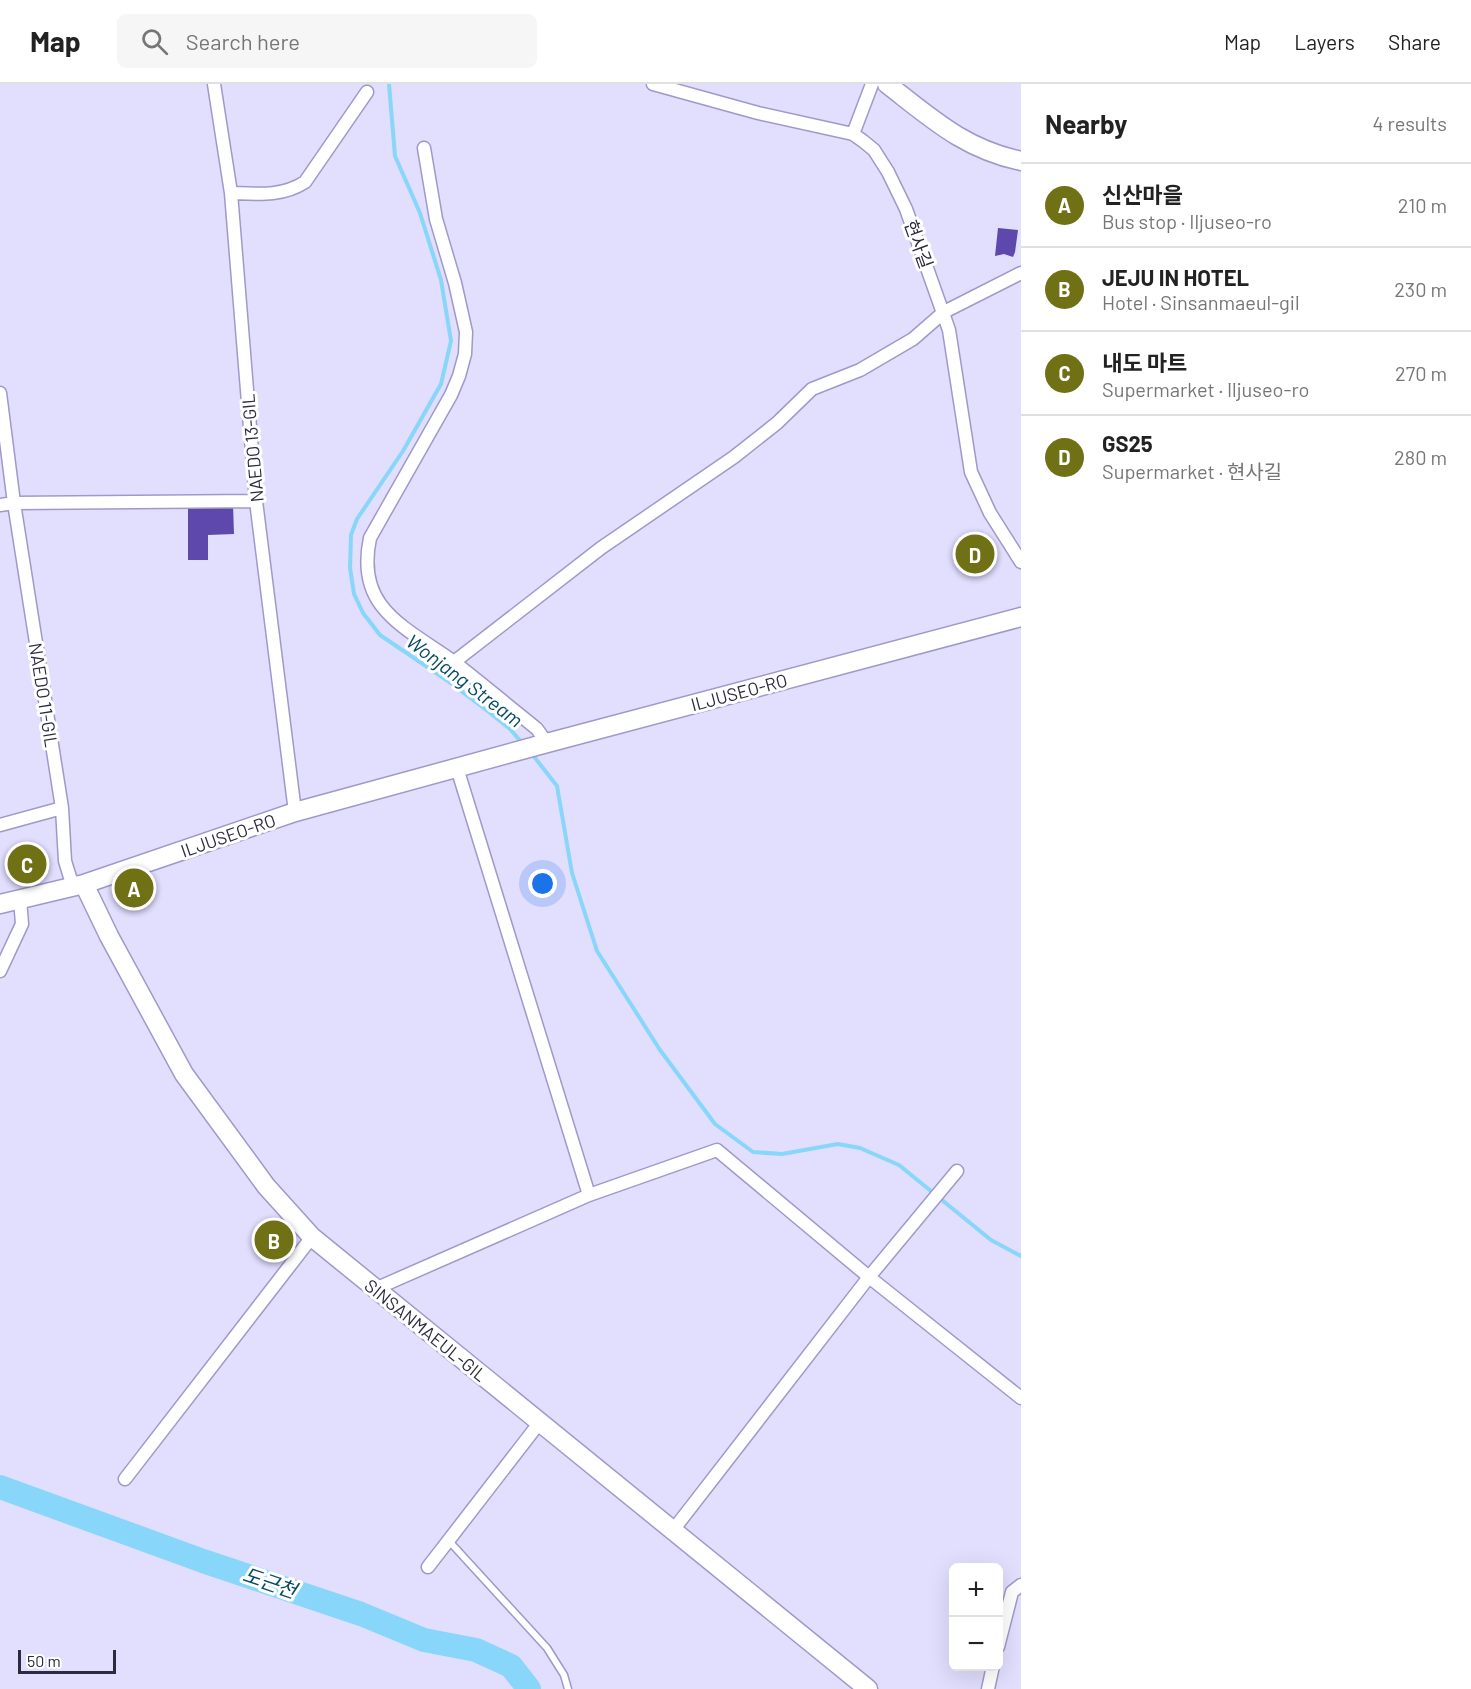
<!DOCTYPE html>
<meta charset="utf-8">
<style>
:root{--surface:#fff;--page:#f6f6f6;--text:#222;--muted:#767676;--line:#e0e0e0;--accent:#707014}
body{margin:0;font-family:Barlow,"Noto Sans KR",sans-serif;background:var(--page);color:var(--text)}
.controls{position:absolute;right:18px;bottom:18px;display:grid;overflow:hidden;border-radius:9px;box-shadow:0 6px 24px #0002}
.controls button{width:54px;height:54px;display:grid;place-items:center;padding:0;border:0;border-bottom:2px solid var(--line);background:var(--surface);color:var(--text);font:30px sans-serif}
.scale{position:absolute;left:18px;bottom:15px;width:98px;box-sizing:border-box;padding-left:6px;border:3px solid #2c2a3e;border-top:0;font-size:16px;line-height:21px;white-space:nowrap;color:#2c2a3e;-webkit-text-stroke:4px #fff;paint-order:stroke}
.you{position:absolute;left:543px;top:800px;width:21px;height:21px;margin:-15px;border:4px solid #fff;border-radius:50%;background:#1a73e8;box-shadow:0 0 0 9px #1a73e833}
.badge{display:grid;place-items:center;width:39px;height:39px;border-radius:50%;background:var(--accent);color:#fff;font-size:20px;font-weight:700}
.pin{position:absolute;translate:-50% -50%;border:3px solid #fff;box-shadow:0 2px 6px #0006}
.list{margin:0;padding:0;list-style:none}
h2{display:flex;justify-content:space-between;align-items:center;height:78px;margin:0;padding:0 24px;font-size:26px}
h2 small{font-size:20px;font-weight:400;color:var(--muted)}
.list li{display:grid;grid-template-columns:39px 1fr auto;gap:18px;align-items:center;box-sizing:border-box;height:84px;padding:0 24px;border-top:2px solid var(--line)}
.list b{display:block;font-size:22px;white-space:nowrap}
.list p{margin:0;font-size:20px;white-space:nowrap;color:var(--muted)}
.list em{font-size:20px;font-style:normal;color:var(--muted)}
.icon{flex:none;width:33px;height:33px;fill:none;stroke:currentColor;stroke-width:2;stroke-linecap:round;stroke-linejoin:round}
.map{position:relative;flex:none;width:1021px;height:1605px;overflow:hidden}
header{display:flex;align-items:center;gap:36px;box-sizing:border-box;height:84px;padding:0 30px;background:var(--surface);border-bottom:2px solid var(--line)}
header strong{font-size:28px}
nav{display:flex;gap:33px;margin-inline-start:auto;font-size:21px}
.search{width:420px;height:54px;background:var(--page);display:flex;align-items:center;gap:15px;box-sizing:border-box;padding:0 21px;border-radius:9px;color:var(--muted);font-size:22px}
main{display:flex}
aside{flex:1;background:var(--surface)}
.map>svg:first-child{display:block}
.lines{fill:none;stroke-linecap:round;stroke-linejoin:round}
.stream{stroke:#88d6fa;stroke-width:4}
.river{stroke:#88d6fa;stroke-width:24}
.building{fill:#5f48ac}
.lane-casing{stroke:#9f99cb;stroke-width:9}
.street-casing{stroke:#9f99cb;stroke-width:15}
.secondary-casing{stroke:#9f99cb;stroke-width:21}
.lane{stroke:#fff;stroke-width:6}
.street{stroke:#fff;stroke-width:12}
.secondary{stroke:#fff;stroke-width:18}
.labels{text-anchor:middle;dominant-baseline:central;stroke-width:6;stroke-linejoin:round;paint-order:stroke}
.street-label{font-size:18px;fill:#2c2a3e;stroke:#fff}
.water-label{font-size:20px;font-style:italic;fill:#044961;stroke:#fff}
</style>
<header>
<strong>Map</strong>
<div class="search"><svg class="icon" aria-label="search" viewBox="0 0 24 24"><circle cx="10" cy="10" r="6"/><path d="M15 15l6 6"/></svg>Search here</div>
<nav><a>Map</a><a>Layers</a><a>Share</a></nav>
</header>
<main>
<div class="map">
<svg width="1021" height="1605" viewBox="0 0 1021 1605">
<rect width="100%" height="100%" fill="#e1defe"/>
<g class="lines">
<path class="stream" d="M 389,0 L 395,72 L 420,129 L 441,196 L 451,257 L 441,300 L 403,367 L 357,435 L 351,451 L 350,484 L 354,510 L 363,529 L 380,551 L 448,597 L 489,628 L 510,645 L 523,660
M 532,670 L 557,702 L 572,789 L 597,867 L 660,966 L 715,1040 L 753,1068 L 782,1070 L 838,1060 L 860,1064 L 899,1081 L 991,1156 L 1021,1172"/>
<path class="river" d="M 0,1403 L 203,1477 L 361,1530 L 424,1556 L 476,1566 L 511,1582 L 529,1605"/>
</g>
<path class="building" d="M 998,144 L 1018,146 L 1015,168 L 1013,173 L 1004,170 L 995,172 Z
M 188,420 L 233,420 L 234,450 L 208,451 L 208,476 L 188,476 Z"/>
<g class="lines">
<defs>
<path id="lane" d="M 449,1457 L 547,1564 L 564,1591 L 568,1605"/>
<path id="street" d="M 214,0 L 231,109 L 256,417 L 295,728
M 653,0 L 758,29 L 853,50 L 863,57 L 874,66 L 888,88 L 906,125 L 949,246 L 971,388 L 990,429 L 1021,478
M 853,50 L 872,0
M 424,64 L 436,135 L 455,199 L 466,248 L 465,270 L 459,292 L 451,311 L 370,454 C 365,478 366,501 381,521 C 399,545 430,560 454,578 C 482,600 510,623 537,645 L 547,659
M 231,109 C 257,110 282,113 305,98 L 367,8
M 0,309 L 14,419 L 62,724 L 65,777 L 73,803
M 0,421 L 14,419 L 256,417
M 454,578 L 601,464 L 734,373 L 777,339 L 812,305 L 860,286 L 913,255 L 944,228 L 1021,189
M 457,684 L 589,1111
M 0,741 L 62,724
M 0,887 L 22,840 L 20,815
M 375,1205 L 589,1111 L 717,1066 L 869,1193 L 1021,1314
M 125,1395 L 312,1153
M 674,1445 L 869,1193 L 957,1087
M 428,1483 L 540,1338
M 998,1563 L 1012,1508 L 1021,1501
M 988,1605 L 993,1582"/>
<path id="secondary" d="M 887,0 C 931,34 964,65 1021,77
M 84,800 L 109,852 L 184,990 L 266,1102 L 312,1153 L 868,1605
M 0,820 L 84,800 L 295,728 L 547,659 L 1021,533"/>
</defs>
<use href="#lane" class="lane-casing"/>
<use href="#street" class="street-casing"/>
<use href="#secondary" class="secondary-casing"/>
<use href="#lane" class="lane"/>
<use href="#street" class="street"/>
<use href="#secondary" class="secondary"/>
</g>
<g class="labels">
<g class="street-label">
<text transform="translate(919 160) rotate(70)">현사길</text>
<text transform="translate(252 364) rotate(-95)">NAEDO 13-GIL</text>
<text transform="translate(739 608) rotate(-15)">ILJUSEO-RO</text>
<text transform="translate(44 611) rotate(81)">NAEDO 11-GIL</text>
<text transform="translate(228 751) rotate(-19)">ILJUSEO-RO</text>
<text transform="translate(426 1246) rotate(39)">SINSANMAEUL-GIL</text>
</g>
<g class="water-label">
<text transform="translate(465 596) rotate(37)">Wonjang Stream</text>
<text transform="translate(270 1498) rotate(19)">도근천</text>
</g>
</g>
</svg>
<div class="controls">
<button>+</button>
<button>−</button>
</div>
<div class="scale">50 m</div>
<div class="you"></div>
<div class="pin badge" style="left:134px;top:804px">A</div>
<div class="pin badge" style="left:274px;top:1156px">B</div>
<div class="pin badge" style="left:27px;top:780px">C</div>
<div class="pin badge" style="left:975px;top:470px">D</div>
</div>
<aside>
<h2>Nearby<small>4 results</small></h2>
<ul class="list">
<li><span class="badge">A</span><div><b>신산마을</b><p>Bus stop · Iljuseo-ro</p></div><em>210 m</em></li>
<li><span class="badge">B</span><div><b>JEJU IN HOTEL</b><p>Hotel · Sinsanmaeul-gil</p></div><em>230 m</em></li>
<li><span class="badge">C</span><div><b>내도 마트</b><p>Supermarket · Iljuseo-ro</p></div><em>270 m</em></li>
<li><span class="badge">D</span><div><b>GS25</b><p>Supermarket · 현사길</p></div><em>280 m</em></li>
</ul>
</aside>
</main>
